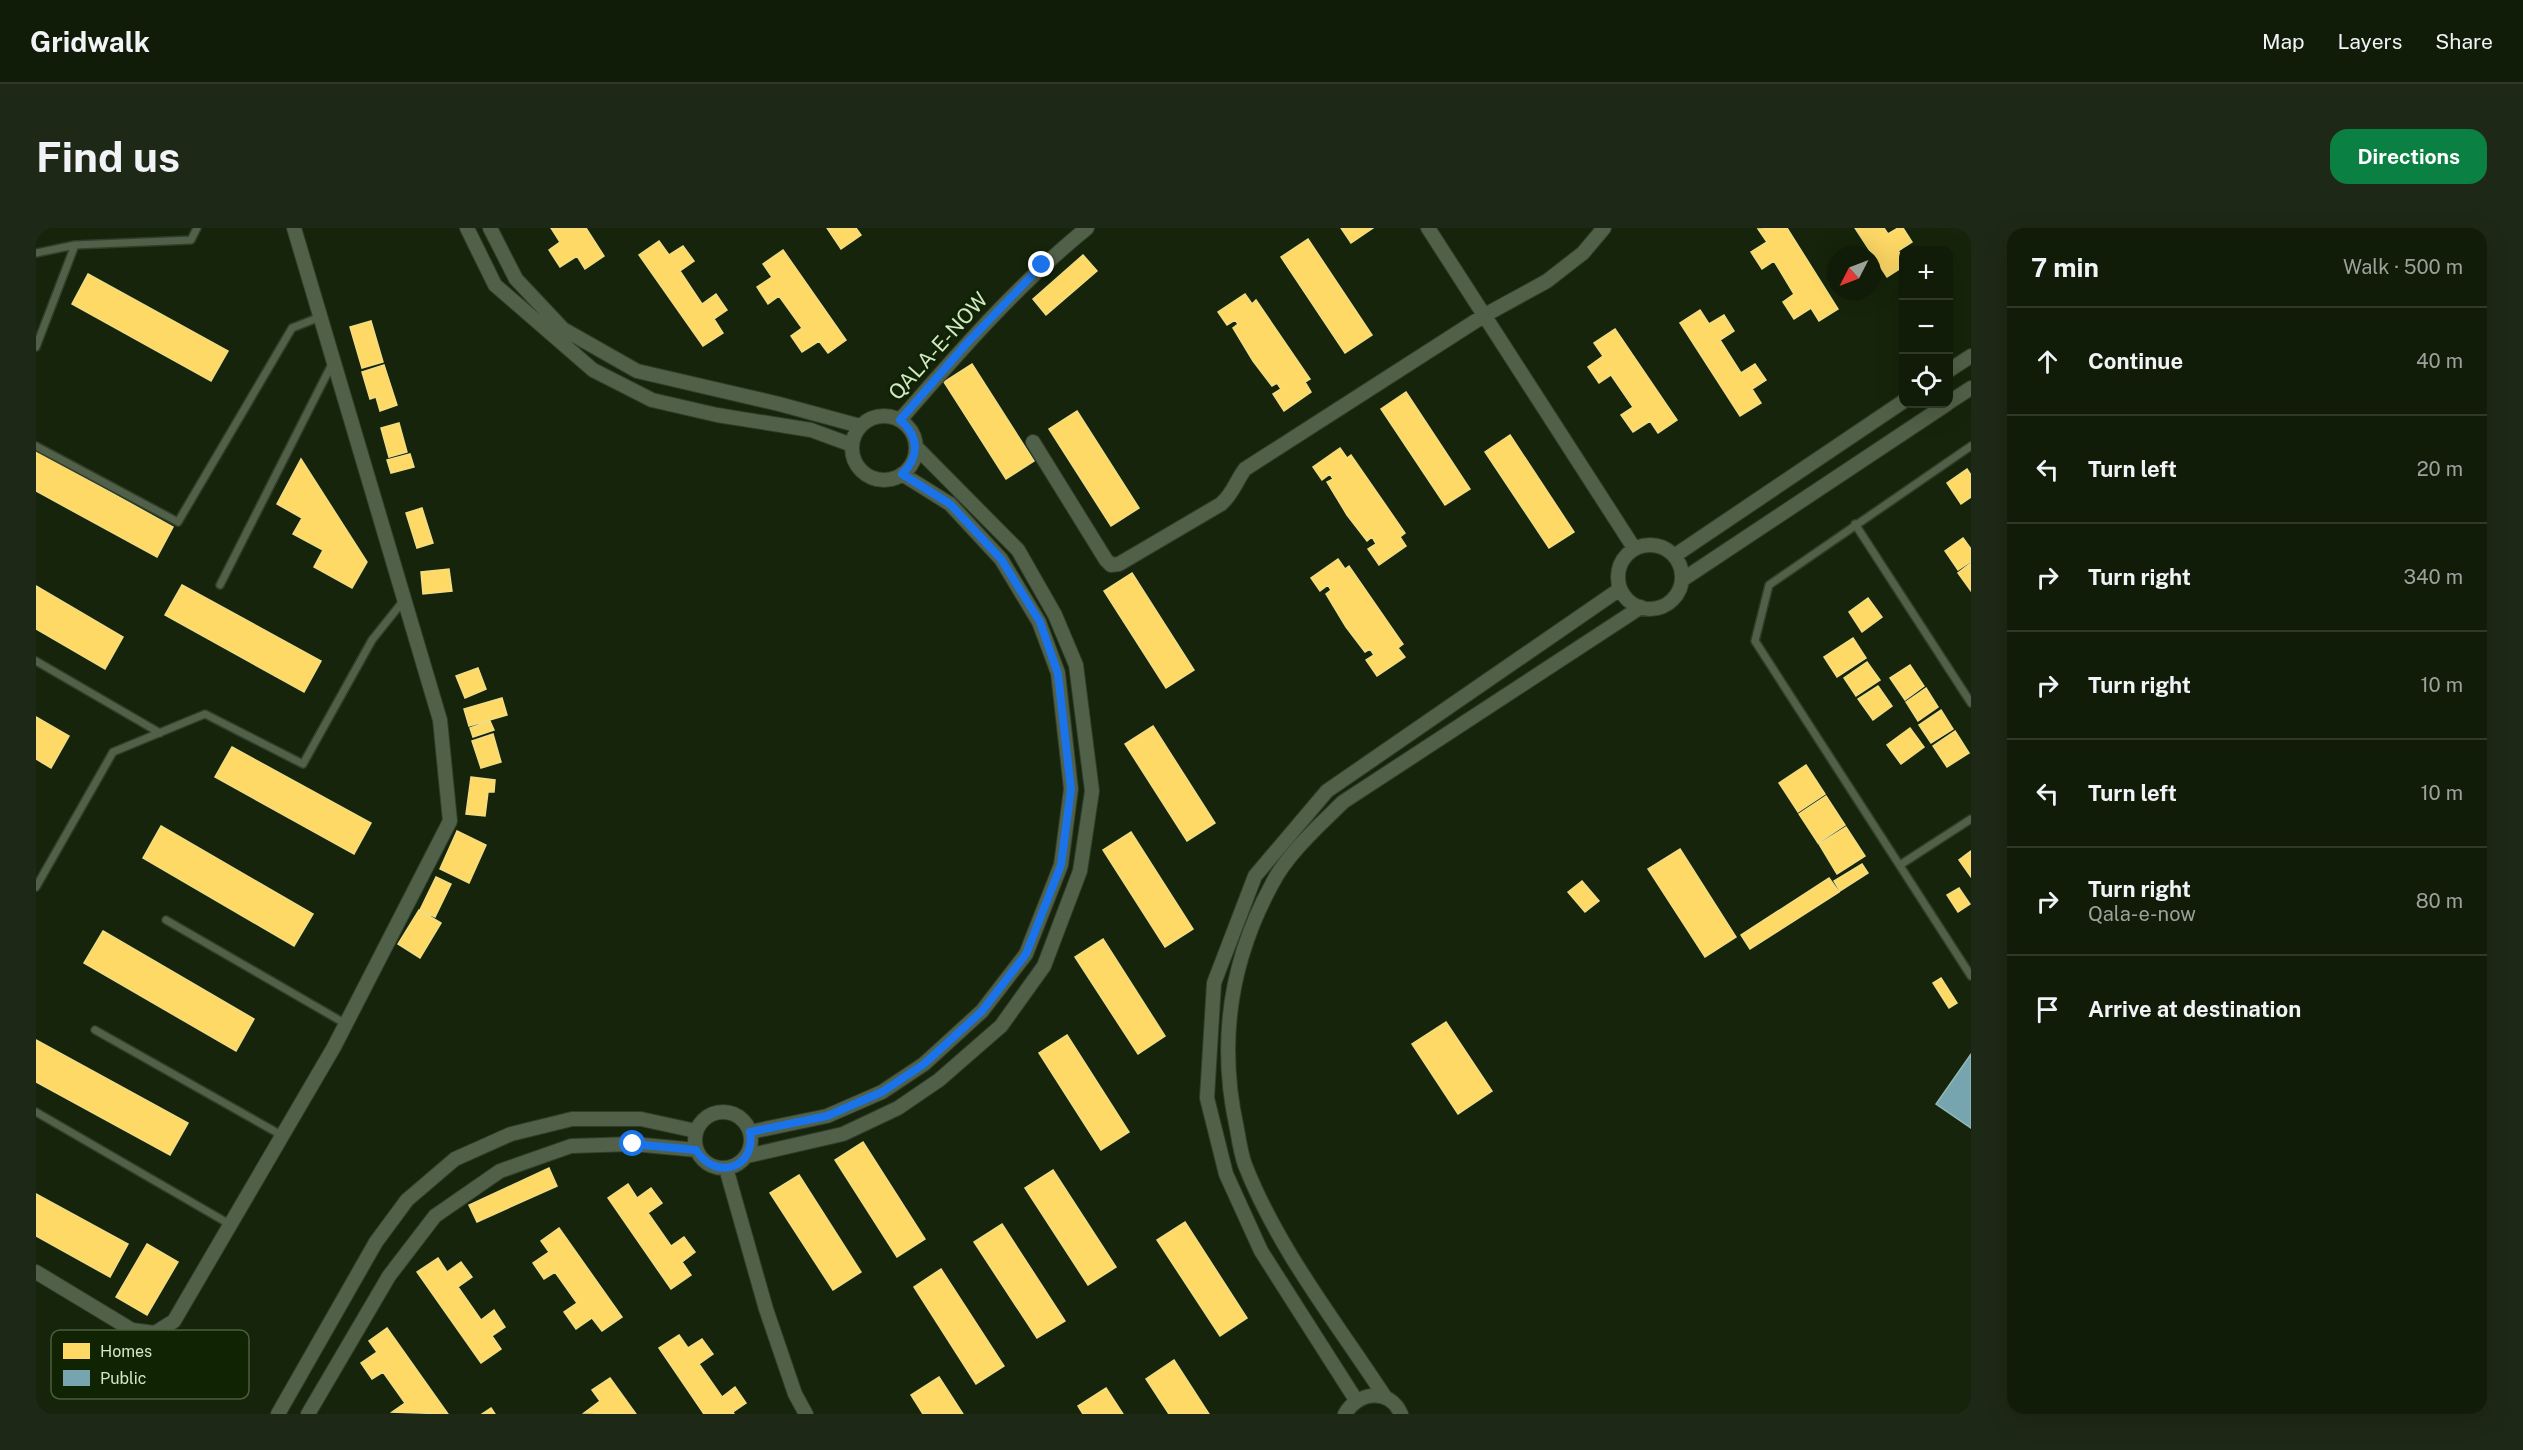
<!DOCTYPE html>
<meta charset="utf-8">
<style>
:root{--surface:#101b08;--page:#1e2816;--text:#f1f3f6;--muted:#9ca19c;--line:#303929;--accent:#0b8043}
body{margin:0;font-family:"Public Sans",sans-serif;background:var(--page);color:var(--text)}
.controls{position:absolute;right:18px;top:18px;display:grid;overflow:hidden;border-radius:12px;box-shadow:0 6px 24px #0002}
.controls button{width:54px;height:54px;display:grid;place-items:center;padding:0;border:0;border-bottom:2px solid var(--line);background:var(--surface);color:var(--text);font:30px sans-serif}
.compass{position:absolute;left:1791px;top:18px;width:54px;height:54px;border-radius:50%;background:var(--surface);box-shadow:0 6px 24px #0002;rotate:228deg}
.stop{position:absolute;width:18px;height:18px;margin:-14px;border:4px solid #1a73e8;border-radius:50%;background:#fff}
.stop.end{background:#1a73e8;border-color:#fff;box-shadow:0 2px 6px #0008}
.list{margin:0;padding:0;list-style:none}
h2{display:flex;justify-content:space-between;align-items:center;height:78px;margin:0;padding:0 24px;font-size:26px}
h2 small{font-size:20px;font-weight:400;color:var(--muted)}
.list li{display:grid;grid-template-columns:39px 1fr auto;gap:18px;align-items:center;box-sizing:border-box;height:108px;padding:0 24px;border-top:2px solid var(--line)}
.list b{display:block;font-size:22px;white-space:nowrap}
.list p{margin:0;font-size:20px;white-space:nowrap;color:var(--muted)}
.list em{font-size:20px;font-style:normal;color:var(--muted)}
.icon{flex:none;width:33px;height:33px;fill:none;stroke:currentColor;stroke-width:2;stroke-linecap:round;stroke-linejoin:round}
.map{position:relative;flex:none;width:1935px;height:1186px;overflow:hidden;border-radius:18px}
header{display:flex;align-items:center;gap:36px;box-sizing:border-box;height:84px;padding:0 30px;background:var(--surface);border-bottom:2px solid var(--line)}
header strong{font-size:28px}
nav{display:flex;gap:33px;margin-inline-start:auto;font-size:21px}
.intro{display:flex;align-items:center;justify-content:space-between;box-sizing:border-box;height:144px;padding:0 36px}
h1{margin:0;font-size:42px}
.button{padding:15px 27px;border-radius:18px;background:var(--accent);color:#fff;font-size:21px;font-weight:700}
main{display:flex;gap:36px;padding:0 36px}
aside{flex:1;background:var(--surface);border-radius:18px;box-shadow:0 6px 24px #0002}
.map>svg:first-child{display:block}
.homes{fill:#ffd966;stroke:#f1dd82;stroke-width:1.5}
.public{fill:#76a5af;stroke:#91b9b6;stroke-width:1.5}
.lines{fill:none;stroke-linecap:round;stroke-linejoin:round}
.lane-casing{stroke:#313d2a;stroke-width:10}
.street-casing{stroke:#313d2a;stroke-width:16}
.lane{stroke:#516048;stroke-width:7}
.street{stroke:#516048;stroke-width:14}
.route{stroke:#1a73e8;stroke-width:8}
.labels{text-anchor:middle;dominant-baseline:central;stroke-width:6;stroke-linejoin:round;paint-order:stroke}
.street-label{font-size:21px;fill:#d1e7c5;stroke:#102303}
.key{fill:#102303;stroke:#4a5e3d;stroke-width:1.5}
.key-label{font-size:16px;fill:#d1e7c5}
</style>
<header>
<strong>Gridwalk</strong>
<nav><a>Map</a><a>Layers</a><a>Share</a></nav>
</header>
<div class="intro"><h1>Find us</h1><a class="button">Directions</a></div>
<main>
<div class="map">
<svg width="1935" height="1186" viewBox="0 0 1935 1186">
<rect width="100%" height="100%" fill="#15240a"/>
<path class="homes" d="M 515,0 L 550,0 L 568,28 L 549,41 L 541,28 L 524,39 L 513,22 L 524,14 Z
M 791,0 L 820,0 L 825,7 L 805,21 Z
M 1305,0 L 1337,0 L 1315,15 Z
M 1751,0 L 1802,81 L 1783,93 L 1775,80 L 1758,91 L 1747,74 L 1758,66 L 1738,33 L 1726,41 L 1715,24 L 1731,14 L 1722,1 Z
M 1819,0 L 1848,0 L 1852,6 L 1862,0 L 1867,0 L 1876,14 L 1862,23 L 1868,30 L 1868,38 L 1851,49 Z
M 1272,11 L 1336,107 L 1309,125 L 1245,29 Z
M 623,13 L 633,27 L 647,18 L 658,33 L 644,43 L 666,76 L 680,66 L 691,82 L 678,91 L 687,105 L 667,118 L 603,27 Z
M 747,22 L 810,112 L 792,125 L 783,113 L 766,124 L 755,108 L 766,100 L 743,68 L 732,76 L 721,59 L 736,49 L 727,36 Z
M 1047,27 L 1061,43 L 1010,87 L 997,71 Z
M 52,46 L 192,123 L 175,153 L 36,76 Z
M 1209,66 L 1216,76 L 1220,72 L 1274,151 L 1269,154 L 1275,164 L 1248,183 L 1237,166 L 1245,161 L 1241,155 L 1236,158 L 1217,133 L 1197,100 L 1202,96 L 1199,92 L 1191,97 L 1182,84 Z
M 1664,82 L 1673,96 L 1688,87 L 1698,103 L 1684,112 L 1705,145 L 1719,136 L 1730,152 L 1716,161 L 1725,175 L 1704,188 L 1644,95 Z
M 335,93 L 347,134 L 326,140 L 314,99 Z
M 1579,101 L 1641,192 L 1622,205 L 1614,193 L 1597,204 L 1585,187 L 1597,179 L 1575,147 L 1563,155 L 1552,139 L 1567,128 L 1558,115 Z
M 936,136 L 998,233 L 970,251 L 908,154 Z
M 348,137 L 361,177 L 344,183 L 340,169 L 334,171 L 326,144 Z
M 1370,164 L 1434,261 L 1409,277 L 1345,181 Z
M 1041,183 L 1103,280 L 1075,298 L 1013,201 Z
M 363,195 L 371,224 L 353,229 L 345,200 Z
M 1474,207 L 1538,304 L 1513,320 L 1449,224 Z
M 1304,220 L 1311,230 L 1315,227 L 1369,305 L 1364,309 L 1370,318 L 1343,337 L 1332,321 L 1340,316 L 1336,309 L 1331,313 L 1311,287 L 1291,254 L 1297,251 L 1294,246 L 1286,252 L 1277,239 Z
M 0,223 L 137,299 L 121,329 L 0,263 Z
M 374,226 L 378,239 L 355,245 L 351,232 Z
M 265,231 L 331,334 L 316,360 L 278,339 L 287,322 L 257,306 L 266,290 L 241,276 Z
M 1931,241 L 1935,247 L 1935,269 L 1925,276 L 1911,255 Z
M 386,280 L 397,315 L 381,320 L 370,285 Z
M 1927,310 L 1935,321 L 1935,333 L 1922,342 L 1909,323 Z
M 1302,331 L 1309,341 L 1313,338 L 1367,416 L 1362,420 L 1369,429 L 1341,448 L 1330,432 L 1338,427 L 1334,421 L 1329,424 L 1310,399 L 1290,366 L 1295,362 L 1292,357 L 1284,363 L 1275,350 Z
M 1935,335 L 1935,363 L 1922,345 Z
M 413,341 L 416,363 L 387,366 L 385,344 Z
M 1096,345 L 1158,442 L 1130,460 L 1068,363 Z
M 146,357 L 285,433 L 268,464 L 129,387 Z
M 0,358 L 87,409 L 69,441 L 0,401 Z
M 1832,370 L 1846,389 L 1826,404 L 1813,384 Z
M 1817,410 L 1830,430 L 1801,449 L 1788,429 Z
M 1831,434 L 1844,452 L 1820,468 L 1808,450 Z
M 1874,437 L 1888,458 L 1869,472 L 1854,450 Z
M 442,440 L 450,461 L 429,470 L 420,448 Z
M 1842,458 L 1856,478 L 1837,492 L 1822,471 Z
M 1890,460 L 1902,479 L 1882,493 L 1870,474 Z
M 466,470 L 471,487 L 433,498 L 428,481 Z
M 1905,482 L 1917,501 L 1895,515 L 1883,497 Z
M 0,489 L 33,508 L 15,540 L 0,531 Z
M 454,493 L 458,502 L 437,509 L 434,500 Z
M 1117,498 L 1179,595 L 1151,613 L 1089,516 Z
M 1874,500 L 1888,519 L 1865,536 L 1851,517 Z
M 1919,503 L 1933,525 L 1911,539 L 1897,518 Z
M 457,506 L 465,534 L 445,540 L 436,513 Z
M 196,519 L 335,595 L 318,626 L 179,549 Z
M 1770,537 L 1789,566 L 1762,584 L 1743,555 Z
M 435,549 L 459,552 L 458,564 L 452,564 L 449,588 L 430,586 Z
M 1790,568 L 1809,597 L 1782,615 L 1763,586 Z
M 125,598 L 277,686 L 258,718 L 107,630 Z
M 1810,599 L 1829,628 L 1801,646 L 1783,616 Z
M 421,603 L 450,617 L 433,655 L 404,641 Z
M 1095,604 L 1157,701 L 1129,719 L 1067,622 Z
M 1644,621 L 1700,709 L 1669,729 L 1612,641 Z
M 1935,623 L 1935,649 L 1923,632 Z
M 1826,636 L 1832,645 L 1804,663 L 1798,653 Z
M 400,649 L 415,656 L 399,689 L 384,682 Z
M 1793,650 L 1803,664 L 1714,721 L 1705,707 Z
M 1546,653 L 1563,673 L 1549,684 L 1532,664 Z
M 1923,660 L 1934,676 L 1922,684 L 1911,667 Z
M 383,682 L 405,695 L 384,730 L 362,716 Z
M 67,703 L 218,791 L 200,823 L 48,735 Z
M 1067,711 L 1129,808 L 1102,826 L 1039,729 Z
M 1905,750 L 1921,775 L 1913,780 L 1897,755 Z
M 1410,794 L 1456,863 L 1422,886 L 1376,816 Z
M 1031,807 L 1093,904 L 1065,922 L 1003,825 Z
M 0,812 L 152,895 L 134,927 L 0,854 Z
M 827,914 L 889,1011 L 861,1029 L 799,932 Z
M 513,940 L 521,958 L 441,994 L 433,977 Z
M 1017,942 L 1080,1039 L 1052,1057 L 989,960 Z
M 763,947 L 825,1044 L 797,1062 L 734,965 Z
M 592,956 L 601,970 L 615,960 L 626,975 L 612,985 L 635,1018 L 648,1009 L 659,1024 L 646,1034 L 655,1047 L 635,1061 L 572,970 Z
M 0,966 L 92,1016 L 74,1049 L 0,1008 Z
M 1149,994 L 1211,1090 L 1184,1108 L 1121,1012 Z
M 966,996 L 1029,1093 L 1001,1110 L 938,1014 Z
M 523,1000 L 586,1089 L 566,1103 L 556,1090 L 540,1101 L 528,1084 L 541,1075 L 519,1044 L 508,1051 L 497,1035 L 513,1024 L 505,1013 Z
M 111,1016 L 142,1034 L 111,1087 L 80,1069 Z
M 402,1030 L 411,1044 L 425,1034 L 436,1049 L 422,1059 L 445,1092 L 458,1082 L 469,1099 L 456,1108 L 465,1121 L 445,1135 L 381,1044 Z
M 905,1041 L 968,1138 L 940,1156 L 878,1059 Z
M 351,1100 L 412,1186 L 356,1184 L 369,1175 L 347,1144 L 336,1151 L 325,1135 L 341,1124 L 333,1113 Z
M 643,1107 L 652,1120 L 666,1111 L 677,1126 L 663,1136 L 686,1169 L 699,1159 L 710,1175 L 697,1184 L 698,1186 L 668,1186 L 623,1120 Z
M 1138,1132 L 1173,1186 L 1133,1186 L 1110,1151 Z
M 903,1149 L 927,1186 L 887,1186 L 875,1167 Z
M 574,1150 L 600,1186 L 548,1185 L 564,1173 L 556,1162 Z
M 1070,1160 L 1087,1186 L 1047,1186 L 1042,1178 Z
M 455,1180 L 459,1186 L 446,1186 Z"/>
<path class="public" d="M 1935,826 L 1935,900 L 1900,876 Z"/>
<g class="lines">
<defs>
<path id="lane" d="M 0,25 L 39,17 L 155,12 L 161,0
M 0,119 L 39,17
M 0,218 L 142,294 L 256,100 L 284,89
M 1935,218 L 1733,357 L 1719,413 L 1935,748
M 1819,296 L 1935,475
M 184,357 L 296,136
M 0,433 L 124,505
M 1864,637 L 1935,591
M 0,659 L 77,524 L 169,486 L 267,536 L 336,412 L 368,372
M 130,692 L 310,796
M 59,802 L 247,908
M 0,884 L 195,997"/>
<path id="street" d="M 431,0 L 459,57 L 557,142 L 616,172 L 681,187 L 775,202 L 816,217
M 454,0 L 480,51 L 527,101 L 601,143 L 743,176 L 824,198
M 1392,0 L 1598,320
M 1912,143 L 1935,128
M 1912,175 L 1935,160
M816 220a32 32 0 1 1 64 0a32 32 0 1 1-64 0Z
M 864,192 C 923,124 981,57 1051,0
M 997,214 L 1070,332 L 1075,337 L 1083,336 L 1185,276 C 1197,266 1200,253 1209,241 L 1449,87 L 1511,53 L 1547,25 L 1568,0
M1582 349a32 32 0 1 1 64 0a32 32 0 1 1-64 0Z
M 1638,328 L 1868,173
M 1646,352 L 1911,176
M659 912a28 28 0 1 1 56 0a28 28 0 1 1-56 0Z
M 714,904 L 791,888 L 846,864 L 888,836 L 946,783 L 990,726 L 1025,637 L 1035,561 L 1022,445 L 1003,394 L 965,331 L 914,276 L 866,246
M 711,928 L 807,906 L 862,880 L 903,852 L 965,798 L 1008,738 L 1044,643 L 1056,563 L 1040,437 L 1019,387 L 982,322 L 880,219
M 690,940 L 730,1081 L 759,1166 L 770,1186
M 0,1044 L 96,1102 L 119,1105 L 138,1093 L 298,819 L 414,593 L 404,492 L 258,0
M 1349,1169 C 1300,1094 1242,1021 1209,937 C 1205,926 1203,913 1201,901 C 1182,816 1194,733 1236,656 C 1251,626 1283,598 1307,574 L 1605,379
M 1320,1172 L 1225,1023 L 1190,946 L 1171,870 L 1178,755 L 1219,648 L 1291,563 L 1584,361
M 242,1186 L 340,1014 L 371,972 L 419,931 L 475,906 L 536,891 L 605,891 L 660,903
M 272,1186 L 353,1048 L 399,988 L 464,943 L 535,918 L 597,916 L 661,922
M 1309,1186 C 1322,1163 1354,1160 1365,1186"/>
</defs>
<use href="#lane" class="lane-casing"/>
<use href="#street" class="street-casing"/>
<use href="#lane" class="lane"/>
<use href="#street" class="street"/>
</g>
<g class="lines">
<path class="route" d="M 597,916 L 660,922 C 679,953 720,941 714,904 L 791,888 L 846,864 L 888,836 L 946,783 L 990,726 L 1025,637 L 1035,561 L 1022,446 L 1004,394 L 965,331 L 914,276 L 866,246 C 884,229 883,208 864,192 L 931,115 L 1006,37"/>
</g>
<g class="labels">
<g class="street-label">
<text transform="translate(902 118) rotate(-48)">QALA-E-NOW</text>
</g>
</g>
<rect x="15" y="1102" width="198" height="69" rx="9" class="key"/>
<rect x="27" y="1115" width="27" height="16" fill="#ffd966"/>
<rect x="27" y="1142" width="27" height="16" fill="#76a5af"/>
<g class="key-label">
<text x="64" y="1129">Homes</text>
<text x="64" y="1156">Public</text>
</g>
</svg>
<div class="controls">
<button>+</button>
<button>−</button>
<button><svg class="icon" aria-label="locate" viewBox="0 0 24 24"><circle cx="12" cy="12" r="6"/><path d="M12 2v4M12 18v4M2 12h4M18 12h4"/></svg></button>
</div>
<svg class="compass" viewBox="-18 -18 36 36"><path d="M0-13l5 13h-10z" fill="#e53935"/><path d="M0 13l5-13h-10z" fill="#9ca19c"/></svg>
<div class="stop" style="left:597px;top:916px"></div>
<div class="stop end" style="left:1006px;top:37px"></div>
</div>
<aside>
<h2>7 min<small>Walk · 500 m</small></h2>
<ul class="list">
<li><svg class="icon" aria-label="ahead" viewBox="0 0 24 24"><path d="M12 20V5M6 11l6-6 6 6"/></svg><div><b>Continue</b></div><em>40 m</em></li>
<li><svg class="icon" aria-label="left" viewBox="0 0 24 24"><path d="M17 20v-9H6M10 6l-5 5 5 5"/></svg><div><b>Turn left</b></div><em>20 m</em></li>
<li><svg class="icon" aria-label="right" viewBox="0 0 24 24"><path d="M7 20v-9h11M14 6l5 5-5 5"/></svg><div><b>Turn right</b></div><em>340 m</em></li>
<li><svg class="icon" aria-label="right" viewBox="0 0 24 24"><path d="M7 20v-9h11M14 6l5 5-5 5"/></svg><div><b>Turn right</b></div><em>10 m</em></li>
<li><svg class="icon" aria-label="left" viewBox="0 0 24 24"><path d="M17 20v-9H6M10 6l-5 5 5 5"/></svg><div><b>Turn left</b></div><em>10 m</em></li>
<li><svg class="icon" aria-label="right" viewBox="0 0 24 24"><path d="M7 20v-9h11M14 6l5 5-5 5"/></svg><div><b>Turn right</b><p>Qala-e-now</p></div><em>80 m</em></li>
<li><svg class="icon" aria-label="arrive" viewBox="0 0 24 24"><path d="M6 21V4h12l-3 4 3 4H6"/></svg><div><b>Arrive at destination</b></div></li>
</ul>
</aside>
</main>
